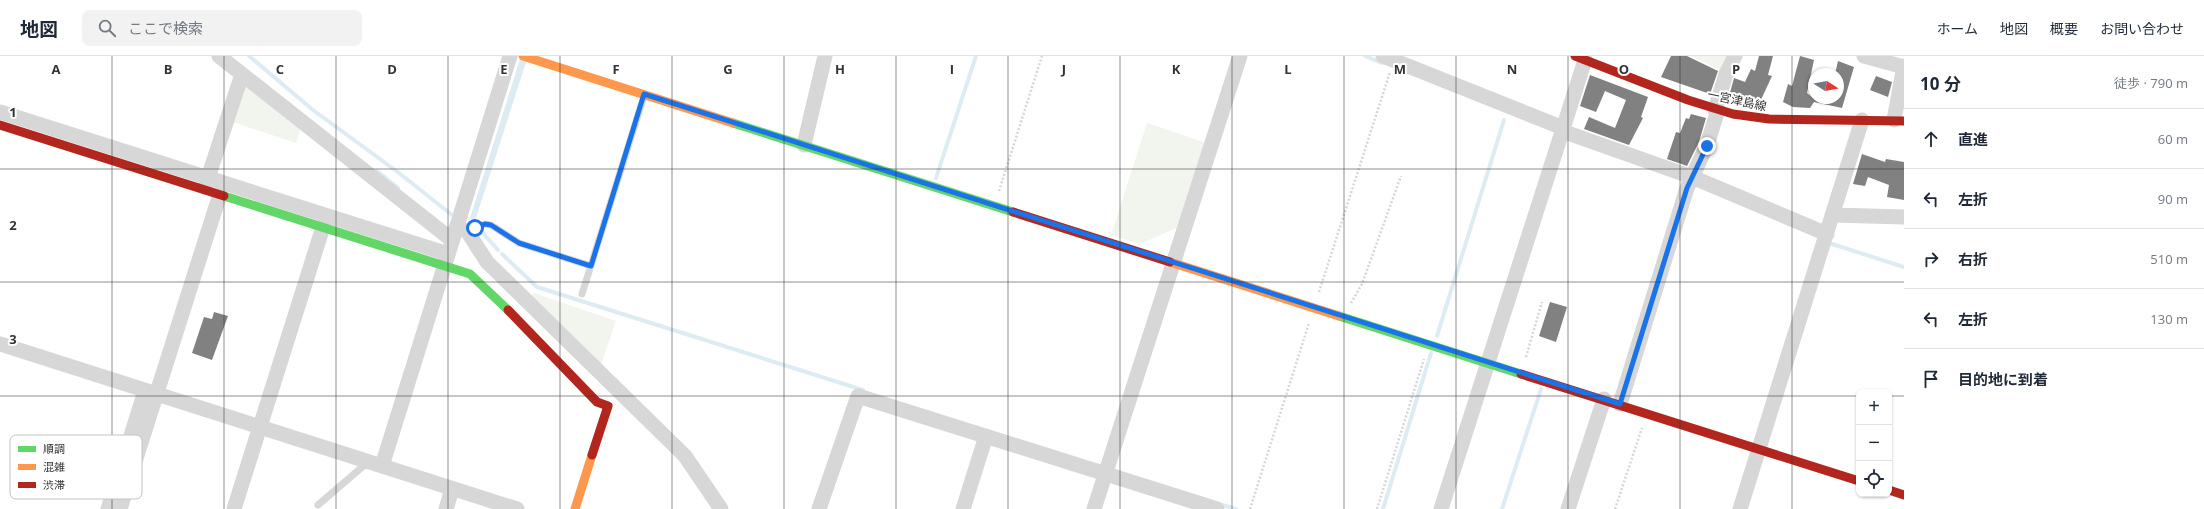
<!DOCTYPE html>
<html lang="ja">
<meta charset="utf-8">
<style>
:root{--surface:#fff;--page:#f2f2f3;--text:#1f2937;--muted:#747a83;--line:#e0e1e3}
body{margin:0;font-family:"Open Sans","Noto Sans JP",sans-serif;background:var(--page);color:var(--text)}
.controls{position:absolute;right:12px;bottom:12px;display:grid;overflow:hidden;border-radius:8px;box-shadow:0 1px 3px #0004}
.controls button{width:36px;height:36px;display:grid;place-items:center;padding:0;border:0;border-bottom:1px solid var(--line);background:var(--surface);color:var(--text);font:20px sans-serif}
.compass{position:absolute;left:1808px;top:12px;width:36px;height:36px;border-radius:50%;background:var(--surface);box-shadow:0 1px 3px #0004;rotate:101deg}
.stop{position:absolute;width:12px;height:12px;margin:-9px;border:3px solid #1a73e8;border-radius:50%;background:#fff}
.stop.end{background:#1a73e8;border-color:#fff;box-shadow:0 1px 4px #0008}
.list{margin:0;padding:0;list-style:none}
h2{display:flex;justify-content:space-between;align-items:center;height:52px;margin:0;padding:0 16px;font-size:17px}
h2 small{font-size:13px;font-weight:400;color:var(--muted)}
.list li{display:grid;grid-template-columns:26px 1fr auto;gap:12px;align-items:center;box-sizing:border-box;height:60px;padding:0 16px;border-top:1px solid var(--line)}
.list b{display:block;font-size:15px;white-space:nowrap}
.list em{font-size:13px;font-style:normal;color:var(--muted)}
.icon{flex:none;width:22px;height:22px;fill:none;stroke:currentColor;stroke-width:2;stroke-linecap:round;stroke-linejoin:round}
.map{position:relative;flex:none;width:1904px;height:453px;overflow:hidden}
header{display:flex;align-items:center;gap:24px;box-sizing:border-box;height:56px;padding:0 20px;background:var(--surface);border-bottom:1px solid var(--line)}
header strong{font-size:19px}
nav{display:flex;gap:22px;margin-inline-start:auto;font-size:14px}
.search{width:280px;height:36px;background:var(--page);display:flex;align-items:center;gap:10px;box-sizing:border-box;padding:0 14px;border-radius:8px;color:var(--muted);font-size:15px}
main{display:flex}
aside{flex:1;background:var(--surface)}
.map>svg:first-child{display:block}
.green{fill:#f1f5ed}
.water{fill:#ddebf3}
.lines{fill:none;stroke-linecap:round;stroke-linejoin:round}
.stream{stroke:#ddebf3;stroke-width:4}
.building{fill:#818181}
.path{stroke:#d6d6d6;stroke-width:2.5;stroke-dasharray:2 2;stroke-linecap:butt}
.lane{stroke:#d7d7d7;stroke-width:7}
.street{stroke:#d7d7d7;stroke-width:15}
.fast{stroke:#63d668;stroke-width:9}
.slow{stroke:#ff974d;stroke-width:9}
.jam{stroke:#b3261e;stroke-width:9}
.route{stroke:#1a73e8;stroke-width:5}
.grid{fill:none;stroke:#333;stroke-width:1;stroke-opacity:0.55}
.labels{text-anchor:middle;dominant-baseline:central;stroke-width:4;stroke-linejoin:round;paint-order:stroke}
.street-label{font-size:12px;fill:#333;stroke:#fff}
.key{fill:#fff;stroke:#c2c2c2;stroke-width:1}
.key-label{font-size:11px;fill:#333}
.grid-label{font-size:13px;text-anchor:middle;font-weight:bold;fill:#333;stroke:#fff;stroke-width:4;stroke-linejoin:round;paint-order:stroke}
</style>
<header>
<strong>地図</strong>
<div class="search"><svg class="icon" aria-label="search" viewBox="0 0 24 24"><circle cx="10" cy="10" r="6"/><path d="M15 15l6 6"/></svg>ここで検索</div>
<nav><a>ホーム</a><a>地図</a><a>概要</a><a>お問い合わせ</a></nav>
</header>
<main>
<div class="map">
<svg width="1904" height="453" viewBox="0 0 1904 453">
<rect width="100%" height="100%" fill="#fff"/>
<path class="green" d="M 1691,0 L 1731,0 L 1722,15 Z
M 242,25 L 301,71 L 296,87 L 230,65 Z
M 1147,67 L 1206,87 L 1179,171 L 1140,188 L 1111,179 Z
M 534,237 L 616,265 L 601,309 L 530,240 Z"/>
<path class="water" d="M 521,0 L 528,0 L 475,165 L 470,162 Z"/>
<g class="lines">
<path class="stream" d="M 249,0 L 313,54 L 399,117 L 452,159
M 1365,0 L 1382,7
M 377,115 L 398,132
M 936,122 L 976,0
M 482,176 L 498,194
M 1832,188 L 1904,211
M 502,198 L 537,231 L 863,334
M 1437,280 L 1504,64
M 1219,448 L 1236,453
M 1383,453 L 1431,297
M 1502,453 L 1541,333"/>
</g>
<path class="building" d="M 1671,0 L 1687,0 L 1718,15 L 1710,38 L 1661,21 Z
M 1759,0 L 1773,0 L 1768,19 L 1772,20 L 1759,48 L 1757,47 L 1756,49 L 1728,44 L 1734,22 L 1745,26 L 1751,13 L 1755,15 Z
M 1800,0 L 1814,4 L 1807,37 L 1813,42 L 1838,42 L 1838,18 L 1835,18 L 1838,5 L 1854,11 L 1842,52 L 1814,46 L 1810,52 L 1793,51 L 1783,46 L 1788,28 L 1792,30 Z
M 1590,19 L 1648,41 L 1641,61 L 1643,62 L 1629,89 L 1584,73 L 1589,61 L 1615,72 L 1626,44 L 1605,35 L 1596,56 L 1580,50 Z
M 1876,20 L 1892,26 L 1888,41 L 1870,34 Z
M 1691,58 L 1706,62 L 1699,86 L 1687,110 L 1667,103 L 1676,76 L 1680,77 L 1686,62 L 1689,63 Z
M 1862,98 L 1885,106 L 1886,103 L 1904,106 L 1904,144 L 1887,141 L 1889,129 L 1868,121 L 1865,130 L 1853,128 Z
M 1550,246 L 1567,251 L 1556,286 L 1539,280 Z
M 214,256 L 228,260 L 212,304 L 192,297 L 204,261 L 212,263 Z"/>
<g class="lines">
<path class="path" d="M 999,135 L 1042,0
M 1319,236 L 1390,16
M 1351,247 L 1362,228 L 1401,120
M 1526,301 L 1542,246
M 1250,453 L 1309,267
M 1377,453 L 1424,303
M 1615,453 L 1642,372"/>
<path class="lane" d="M 467,175 L 485,168 L 491,169 L 519,187 L 591,210
M 582,238 L 644,40
M 318,449 L 368,406"/>
<path class="street" d="M 219,0 L 452,184
M 1383,0 L 1563,72
M 1864,0 L 1904,11
M 1715,54 L 1726,18 L 1735,0
M 0,56 L 448,198
M 1894,64 L 1904,10
M 1562,75 L 1692,121 L 1827,178
M 804,89 L 825,0
M 205,131 L 242,18
M 1833,159 L 1904,161
M 456,172 L 467,175 L 487,206 L 685,400 L 721,453
M 0,288 L 517,453
M 1620,348 L 1687,132 L 1707,89 L 1718,54
M 382,410 L 510,0
M 108,453 L 145,335
M 120,453 L 220,138
M 234,453 L 323,171
M 446,453 L 452,433
M 819,453 L 858,340 L 1217,453
M 963,453 L 986,380
M 1094,453 L 1240,0
M 1441,453 L 1585,4
M 1568,453 L 1604,343
M 1740,453 L 1862,64"/>
<path class="fast" d="M 733,67 L 1013,156
M 224,140 L 470,218 L 508,254
M 1339,260 L 1521,318"/>
<path class="slow" d="M 523,0 L 733,67
M 1170,206 L 1339,260
M 575,453 L 592,399"/>
<path class="jam" d="M 1575,0 L 1688,44 L 1733,58 L 1769,63 L 1904,65
M 0,69 L 224,140
M 1013,156 L 1170,206
M 508,254 L 597,346 L 608,350 L 592,399
M 1521,318 L 1859,425
M 1889,434 L 1904,439"/>
</g>
<g class="lines">
<path class="route" d="M 475,172 L 485,168 L 491,169 L 519,187 L 591,210 L 644,38 L 1620,348 L 1687,132 L 1707,90"/>
</g>
<path class="grid" d="M 112,0 L 112,453M 224,0 L 224,453M 336,0 L 336,453M 448,0 L 448,453M 560,0 L 560,453M 672,0 L 672,453M 784,0 L 784,453M 896,0 L 896,453M 1008,0 L 1008,453M 1120,0 L 1120,453M 1232,0 L 1232,453M 1344,0 L 1344,453M 1456,0 L 1456,453M 1568,0 L 1568,453M 1680,0 L 1680,453M 1792,0 L 1792,453M 0,113 L 1904,113M 0,226 L 1904,226M 0,340 L 1859,340M 1889,340 L 1904,340"/>
<g class="labels">
<g class="street-label">
<text transform="translate(1737 44) rotate(12)">一宮津島線</text>
</g>
</g>
<rect x="10" y="379" width="132" height="64" rx="6" class="key"/>
<rect x="18" y="390" width="18" height="6" fill="#63d668"/>
<rect x="18" y="408" width="18" height="6" fill="#ff974d"/>
<rect x="18" y="426" width="18" height="6" fill="#b3261e"/>
<g class="key-label">
<text x="43" y="397">順調</text>
<text x="43" y="415">混雑</text>
<text x="43" y="433">渋滞</text>
</g>
<g class="grid-label">
<text x="56" y="18">A</text>
<text x="168" y="18">B</text>
<text x="280" y="18">C</text>
<text x="392" y="18">D</text>
<text x="504" y="18">E</text>
<text x="616" y="18">F</text>
<text x="728" y="18">G</text>
<text x="840" y="18">H</text>
<text x="952" y="18">I</text>
<text x="1064" y="18">J</text>
<text x="1176" y="18">K</text>
<text x="1288" y="18">L</text>
<text x="1400" y="18">M</text>
<text x="1512" y="18">N</text>
<text x="1624" y="18">O</text>
<text x="1736" y="18">P</text>
<text x="13" y="61">1</text>
<text x="13" y="174">2</text>
<text x="13" y="288">3</text>
</g>
</svg>
<div class="controls">
<button>+</button>
<button>−</button>
<button><svg class="icon" aria-label="locate" viewBox="0 0 24 24"><circle cx="12" cy="12" r="6"/><path d="M12 2v4M12 18v4M2 12h4M18 12h4"/></svg></button>
</div>
<svg class="compass" viewBox="-18 -18 36 36"><path d="M0-13l5 13h-10z" fill="#e53935"/><path d="M0 13l5-13h-10z" fill="#747a83"/></svg>
<div class="stop" style="left:475px;top:172px"></div>
<div class="stop end" style="left:1707px;top:90px"></div>
</div>
<aside>
<h2>10 分<small>徒歩 · 790 m</small></h2>
<ul class="list">
<li><svg class="icon" aria-label="ahead" viewBox="0 0 24 24"><path d="M12 20V5M6 11l6-6 6 6"/></svg><div><b>直進</b></div><em>60 m</em></li>
<li><svg class="icon" aria-label="left" viewBox="0 0 24 24"><path d="M17 20v-9H6M10 6l-5 5 5 5"/></svg><div><b>左折</b></div><em>90 m</em></li>
<li><svg class="icon" aria-label="right" viewBox="0 0 24 24"><path d="M7 20v-9h11M14 6l5 5-5 5"/></svg><div><b>右折</b></div><em>510 m</em></li>
<li><svg class="icon" aria-label="left" viewBox="0 0 24 24"><path d="M17 20v-9H6M10 6l-5 5 5 5"/></svg><div><b>左折</b></div><em>130 m</em></li>
<li><svg class="icon" aria-label="arrive" viewBox="0 0 24 24"><path d="M6 21V4h12l-3 4 3 4H6"/></svg><div><b>目的地に到着</b></div></li>
</ul>
</aside>
</main>
